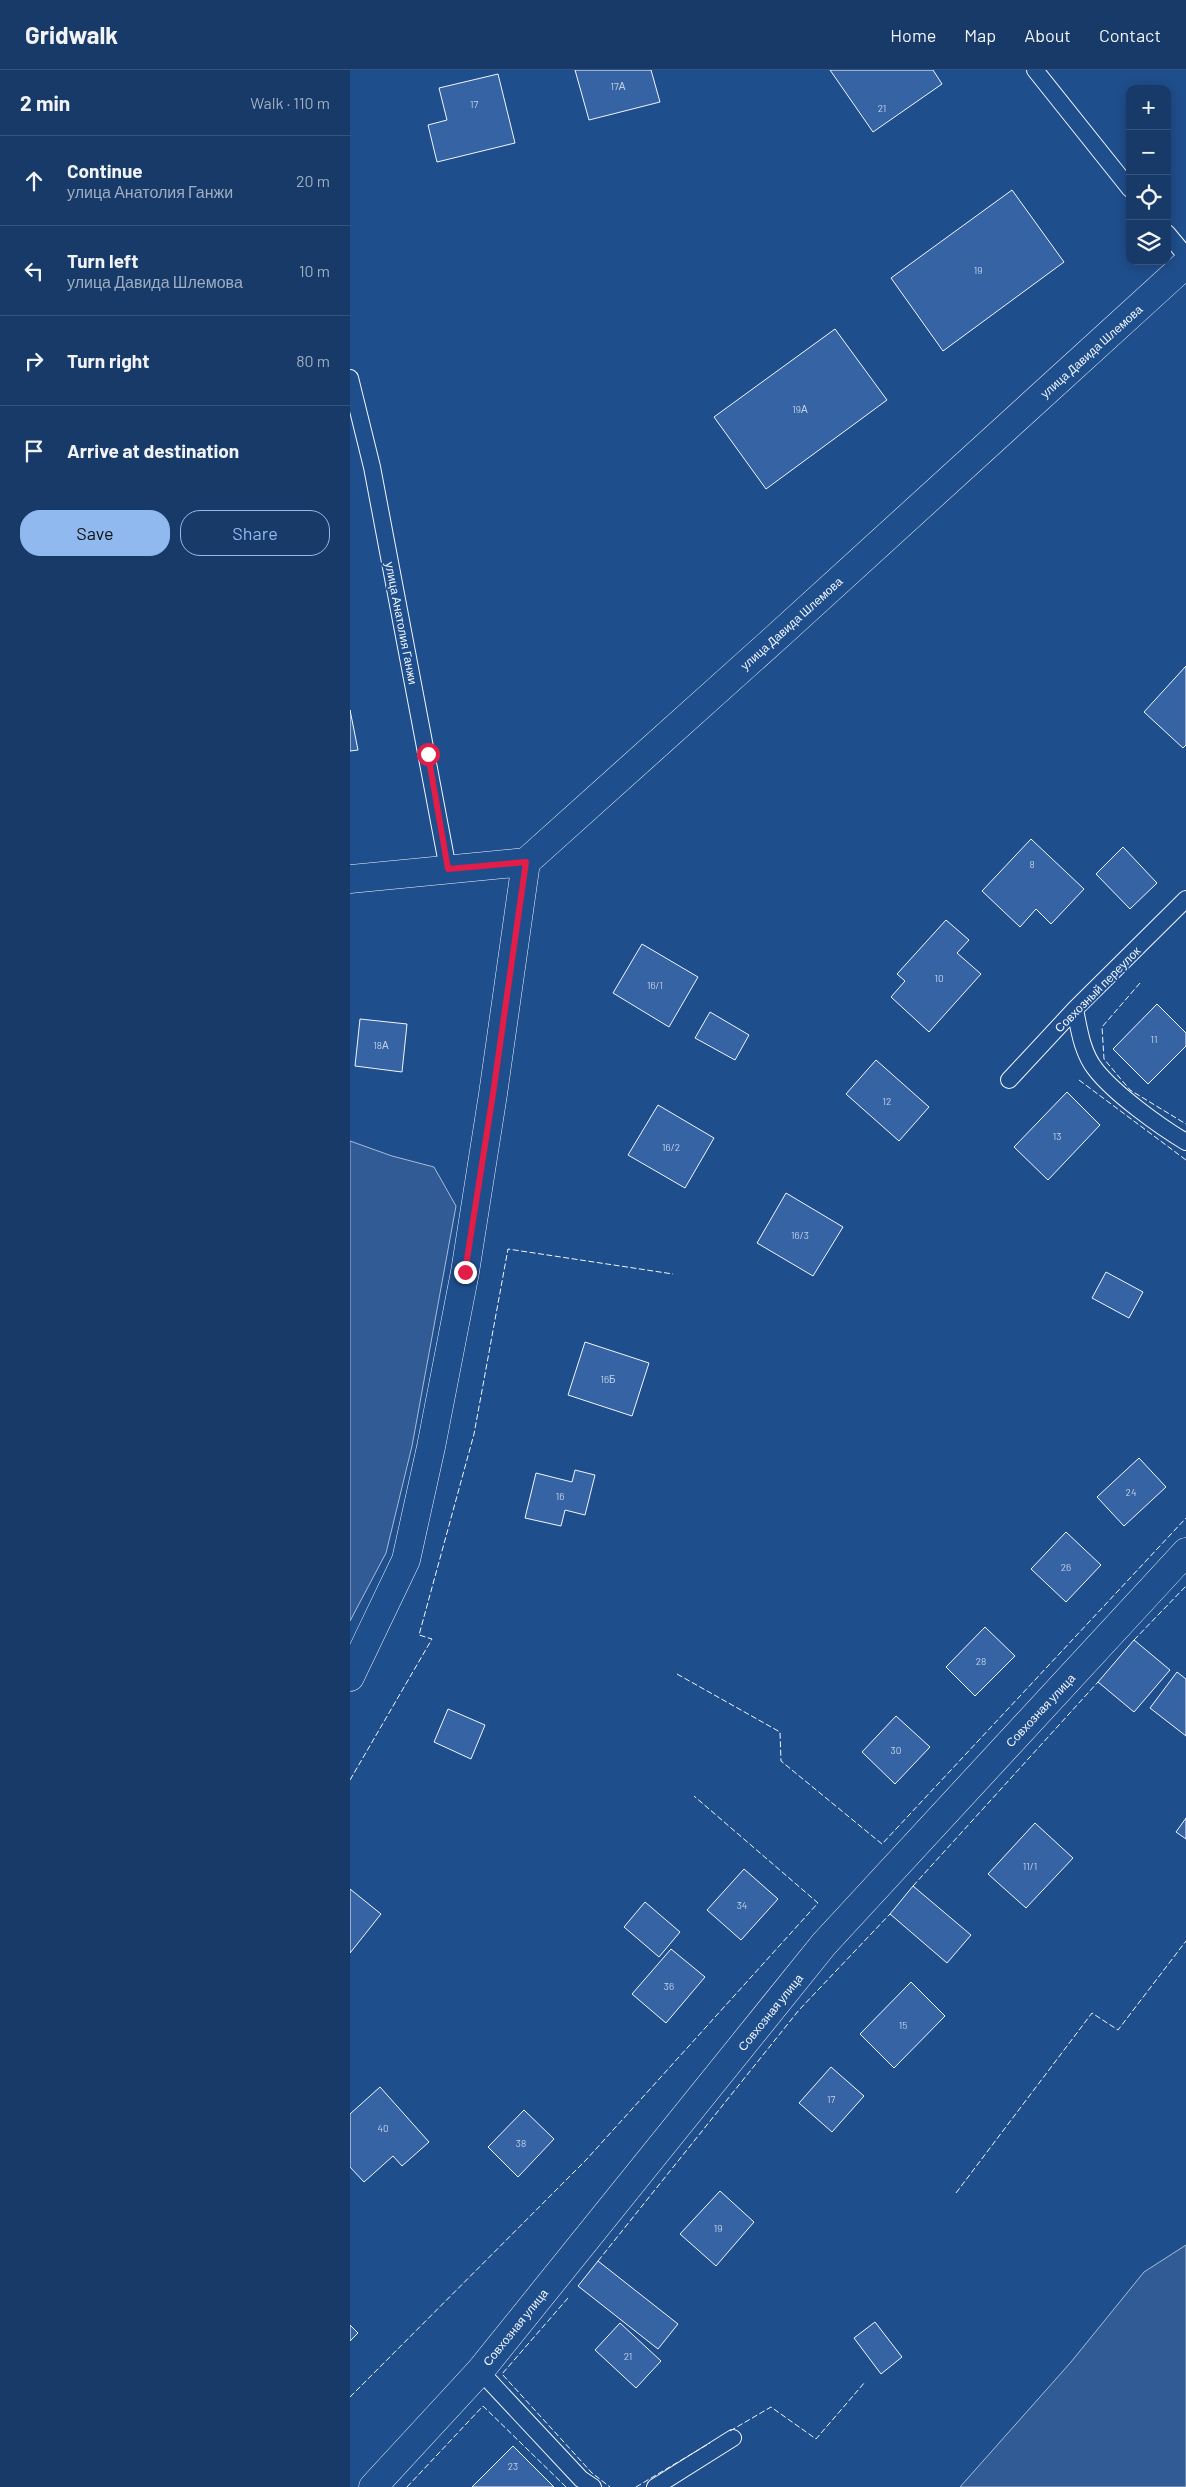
<!DOCTYPE html>
<meta charset="utf-8">
<style>
:root{--surface:#173a69;--page:#20416f;--text:#f1f3f6;--muted:#9eadc0;--line:#36547d;--accent:#90b9f0}
body{margin:0;font-family:Barlow,sans-serif;background:var(--page);color:var(--text)}
.controls{position:absolute;right:15px;top:15px;display:grid;overflow:hidden;border-radius:10px;box-shadow:0 2px 12px #0003}
.controls button{width:45px;height:45px;display:grid;place-items:center;padding:0;border:0;border-bottom:1px solid var(--line);background:var(--surface);color:var(--text);font:25px sans-serif}
.stop{position:absolute;width:15px;height:15px;margin:-11px;border:4px solid #e11d48;border-radius:50%;background:#fff}
.stop.end{background:#e11d48;border-color:#fff;box-shadow:0 1px 5px #0008}
.list{margin:0;padding:0;list-style:none}
h2{display:flex;justify-content:space-between;align-items:center;height:65px;margin:0;padding:0 20px;font-size:21px}
h2 small{font-size:16px;font-weight:400;color:var(--muted)}
.list li{display:grid;grid-template-columns:32px 1fr auto;gap:15px;align-items:center;box-sizing:border-box;height:90px;padding:0 20px;border-top:1px solid var(--line)}
.list b{display:block;font-size:19px;white-space:nowrap}
.list p{margin:0;font-size:16px;white-space:nowrap;color:var(--muted)}
.list em{font-size:16px;font-style:normal;color:var(--muted)}
.actions{display:flex;gap:10px;padding:15px 20px}
.actions a{flex:1;padding:11px 0;border:1px solid var(--accent);border-radius:20px;text-align:center;font-size:18px;color:var(--accent)}
.actions .main{background:var(--accent);color:#111}
.icon{flex:none;width:28px;height:28px;fill:none;stroke:currentColor;stroke-width:2;stroke-linecap:round;stroke-linejoin:round}
.map{position:relative;flex:none;width:836px;height:2417px;overflow:hidden}
header{display:flex;align-items:center;gap:30px;box-sizing:border-box;height:70px;padding:0 25px;background:var(--surface);border-bottom:1px solid var(--line)}
header strong{font-size:24px}
nav{display:flex;gap:28px;margin-inline-start:auto;font-size:18px}
main{display:flex}
aside{flex:1;background:var(--surface)}
.map>svg:first-child{display:block}
.built{fill:#305b95;stroke:#a8bbd7}
.building{fill:#3563a3;stroke:#f2f6ff}
.lines{fill:none;stroke-linecap:round;stroke-linejoin:round}
.service-casing{stroke:#f2f6ff;stroke-width:18}
.minor-casing{stroke:#f2f6ff;stroke-width:29}
.service{stroke:#1f4e8c;stroke-width:16}
.minor{stroke:#1f4e8c;stroke-width:28}
.fence{stroke:#f2f6ff;stroke-width:1;stroke-dasharray:6 2.5;stroke-linecap:butt}
.route{stroke:#e11d48;stroke-width:6}
.labels{text-anchor:middle;dominant-baseline:central;stroke-width:4;stroke-linejoin:round;paint-order:stroke}
.number-label{font-size:10px;fill:#c3d1e8}
.street-label{font-size:12px;fill:#f2f6ff;stroke:#1f4e8c}
</style>
<header>
<strong>Gridwalk</strong>
<nav><a>Home</a><a>Map</a><a>About</a><a>Contact</a></nav>
</header>
<main>
<aside>
<h2>2 min<small>Walk · 110 m</small></h2>
<ul class="list">
<li><svg class="icon" aria-label="ahead" viewBox="0 0 24 24"><path d="M12 20V5M6 11l6-6 6 6"/></svg><div><b>Continue</b><p>улица Анатолия Ганжи</p></div><em>20 m</em></li>
<li><svg class="icon" aria-label="left" viewBox="0 0 24 24"><path d="M17 20v-9H6M10 6l-5 5 5 5"/></svg><div><b>Turn left</b><p>улица Давида Шлемова</p></div><em>10 m</em></li>
<li><svg class="icon" aria-label="right" viewBox="0 0 24 24"><path d="M7 20v-9h11M14 6l5 5-5 5"/></svg><div><b>Turn right</b></div><em>80 m</em></li>
<li><svg class="icon" aria-label="arrive" viewBox="0 0 24 24"><path d="M6 21V4h12l-3 4 3 4H6"/></svg><div><b>Arrive at destination</b></div></li>
</ul>
<div class="actions"><a class="main">Save</a><a>Share</a></div>
</aside>
<div class="map">
<svg width="836" height="2417" viewBox="0 0 836 2417">
<rect width="100%" height="100%" fill="#1f4e8c"/>
<path class="built" d="M 0,1071 L 42,1086 L 84,1097 L 106,1136 L 62,1376 L 36,1483 L 0,1551 Z
M 836,2175 L 836,2417 L 610,2417 L 721,2292 L 794,2202 Z"/>
<path class="building" d="M 225,0 L 301,0 L 310,32 L 239,50 Z
M 480,0 L 583,0 L 592,14 L 523,62 Z
M 148,4 L 165,73 L 87,92 L 78,55 L 97,50 L 89,18 Z
M 662,120 L 714,192 L 593,281 L 541,208 Z
M 485,259 L 537,330 L 416,419 L 364,347 Z
M 836,596 L 836,675 L 833,678 L 794,642 Z
M 0,640 L 8,680 L 0,681 Z
M 681,769 L 734,819 L 701,854 L 686,839 L 670,857 L 632,821 Z
M 773,777 L 807,813 L 780,839 L 746,804 Z
M 596,850 L 619,870 L 607,883 L 631,904 L 579,962 L 541,927 L 555,911 L 547,904 Z
M 292,874 L 348,907 L 319,957 L 263,923 Z
M 807,934 L 836,963 L 836,976 L 798,1014 L 763,979 Z
M 360,942 L 399,965 L 385,990 L 345,968 Z
M 10,949 L 57,954 L 52,1002 L 5,996 Z
M 526,990 L 579,1037 L 549,1071 L 496,1024 Z
M 717,1022 L 750,1055 L 698,1110 L 664,1077 Z
M 308,1035 L 364,1068 L 335,1118 L 278,1085 Z
M 436,1123 L 493,1157 L 463,1206 L 407,1173 Z
M 756,1202 L 793,1222 L 779,1248 L 742,1228 Z
M 235,1272 L 299,1293 L 282,1346 L 218,1325 Z
M 789,1388 L 816,1417 L 774,1456 L 747,1427 Z
M 225,1400 L 245,1405 L 235,1445 L 215,1440 L 211,1456 L 175,1448 L 186,1403 L 222,1412 Z
M 716,1462 L 751,1495 L 716,1532 L 681,1499 Z
M 635,1557 L 665,1586 L 625,1626 L 596,1597 Z
M 784,1570 L 820,1600 L 784,1642 L 748,1612 Z
M 827,1602 L 836,1609 L 836,1666 L 800,1638 Z
M 98,1639 L 135,1655 L 121,1689 L 84,1672 Z
M 546,1646 L 580,1677 L 545,1714 L 512,1682 Z
M 836,1748 L 836,1769 L 826,1762 Z
M 685,1753 L 723,1788 L 676,1838 L 638,1804 Z
M 394,1799 L 428,1829 L 391,1870 L 357,1840 Z
M 563,1816 L 621,1865 L 597,1893 L 540,1844 Z
M 0,1819 L 31,1844 L 0,1883 Z
M 295,1832 L 330,1862 L 309,1887 L 274,1857 Z
M 321,1879 L 355,1907 L 316,1953 L 282,1924 Z
M 561,1912 L 595,1946 L 544,1998 L 510,1964 Z
M 481,1997 L 514,2026 L 482,2062 L 449,2033 Z
M 30,2017 L 79,2072 L 52,2096 L 43,2086 L 14,2112 L 0,2097 L 0,2044 Z
M 174,2040 L 204,2069 L 168,2107 L 138,2077 Z
M 370,2121 L 404,2152 L 366,2196 L 330,2164 Z
M 248,2191 L 328,2254 L 308,2279 L 228,2216 Z
M 525,2252 L 552,2287 L 531,2304 L 504,2268 Z
M 270,2253 L 311,2291 L 286,2318 L 245,2280 Z
M 0,2255 L 8,2263 L 0,2271 Z
M 163,2376 L 204,2417 L 122,2417 Z"/>
<g class="lines">
<defs>
<path id="service" d="M 685,0 L 780,119
M 817,163 L 836,186
M 0,308 L 22,397 L 98,799
M 725,939 C 729,959 732,983 746,1000 C 765,1024 809,1056 836,1072
M 659,1010 L 725,939 L 836,829
M 130,2301 L 231,2409 L 243,2417
M 305,2417 L 383,2368"/>
<path id="minor" d="M 0,809 L 176,792 L 430,564 L 836,194
M 0,1607 L 56,1490 L 81,1377 L 115,1202 L 143,1024 L 176,792
M 23,2417 L 130,2301 L 474,1874 L 836,1482"/>
</defs>
<use href="#service" class="service-casing"/>
<use href="#minor" class="minor-casing"/>
<use href="#service" class="service"/>
<use href="#minor" class="minor"/>
<path class="fence" d="M 790,913 L 752,957 L 754,989 L 780,1020 L 836,1054
M 729,1010 L 836,1090
M 784,1570 L 836,1516
M 327,1604 L 430,1662 L 431,1691 L 532,1774 L 836,1448
M 0,1710 L 82,1569 L 69,1565 L 124,1364 L 158,1179 L 323,1204
M 563,1816 L 748,1612
M 606,2123 L 742,1943 L 768,1960 L 836,1871
M 248,2191 L 449,1940 L 540,1844
M 218,2228 L 152,2304 L 242,2403 L 260,2417
M 0,2327 L 236,2090 L 468,1833 L 344,1726
M 380,2361 L 421,2337 L 466,2369 L 515,2312
M 57,2417 L 133,2336 L 216,2417
M 286,2417 L 360,2373"/>
</g>
<g class="lines">
<path class="route" d="M 78,684 L 98,799 L 176,792 L 143,1024 L 115,1202"/>
</g>
<g class="labels">
<g class="number-label">
<text x="268" y="16">17А</text>
<text x="124" y="34">17</text>
<text x="532" y="38">21</text>
<text x="628" y="200">19</text>
<text x="450" y="339">19А</text>
<text x="682" y="794">8</text>
<text x="589" y="908">10</text>
<text x="305" y="915">16/1</text>
<text x="804" y="969">11</text>
<text x="31" y="975">18А</text>
<text x="537" y="1031">12</text>
<text x="707" y="1066">13</text>
<text x="321" y="1077">16/2</text>
<text x="450" y="1165">16/3</text>
<text x="258" y="1309">16Б</text>
<text x="781" y="1422">24</text>
<text x="210" y="1426">16</text>
<text x="716" y="1497">26</text>
<text x="631" y="1591">28</text>
<text x="546" y="1680">30</text>
<text x="680" y="1796">11/1</text>
<text x="392" y="1835">34</text>
<text x="319" y="1916">36</text>
<text x="553" y="1955">15</text>
<text x="481" y="2029">17</text>
<text x="33" y="2058">40</text>
<text x="171" y="2073">38</text>
<text x="368" y="2158">19</text>
<text x="278" y="2286">21</text>
<text x="163" y="2396">23</text>
</g>
<g class="street-label">
<text transform="translate(741 281) rotate(-42)">улица Давида Шлемова</text>
<text transform="translate(52 553) rotate(79)">улица Анатолия Ганжи</text>
<text transform="translate(441 553) rotate(-42)">улица Давида Шлемова</text>
<text transform="translate(747 919) rotate(-45)">Совхозный переулок</text>
<text transform="translate(690 1640) rotate(-47)">Совхозная улица</text>
<text transform="translate(420 1942) rotate(-51)">Совхозная улица</text>
<text transform="translate(165 2257) rotate(-51)">Совхозная улица</text>
</g>
</g>
</svg>
<div class="controls">
<button>+</button>
<button>−</button>
<button><svg class="icon" aria-label="locate" viewBox="0 0 24 24"><circle cx="12" cy="12" r="6"/><path d="M12 2v4M12 18v4M2 12h4M18 12h4"/></svg></button>
<button><svg class="icon" aria-label="layers" viewBox="0 0 24 24"><path d="M12 4l9 5-9 5-9-5zM3 14l9 5 9-5"/></svg></button>
</div>
<div class="stop" style="left:78px;top:684px"></div>
<div class="stop end" style="left:115px;top:1202px"></div>
</div>
</main>
